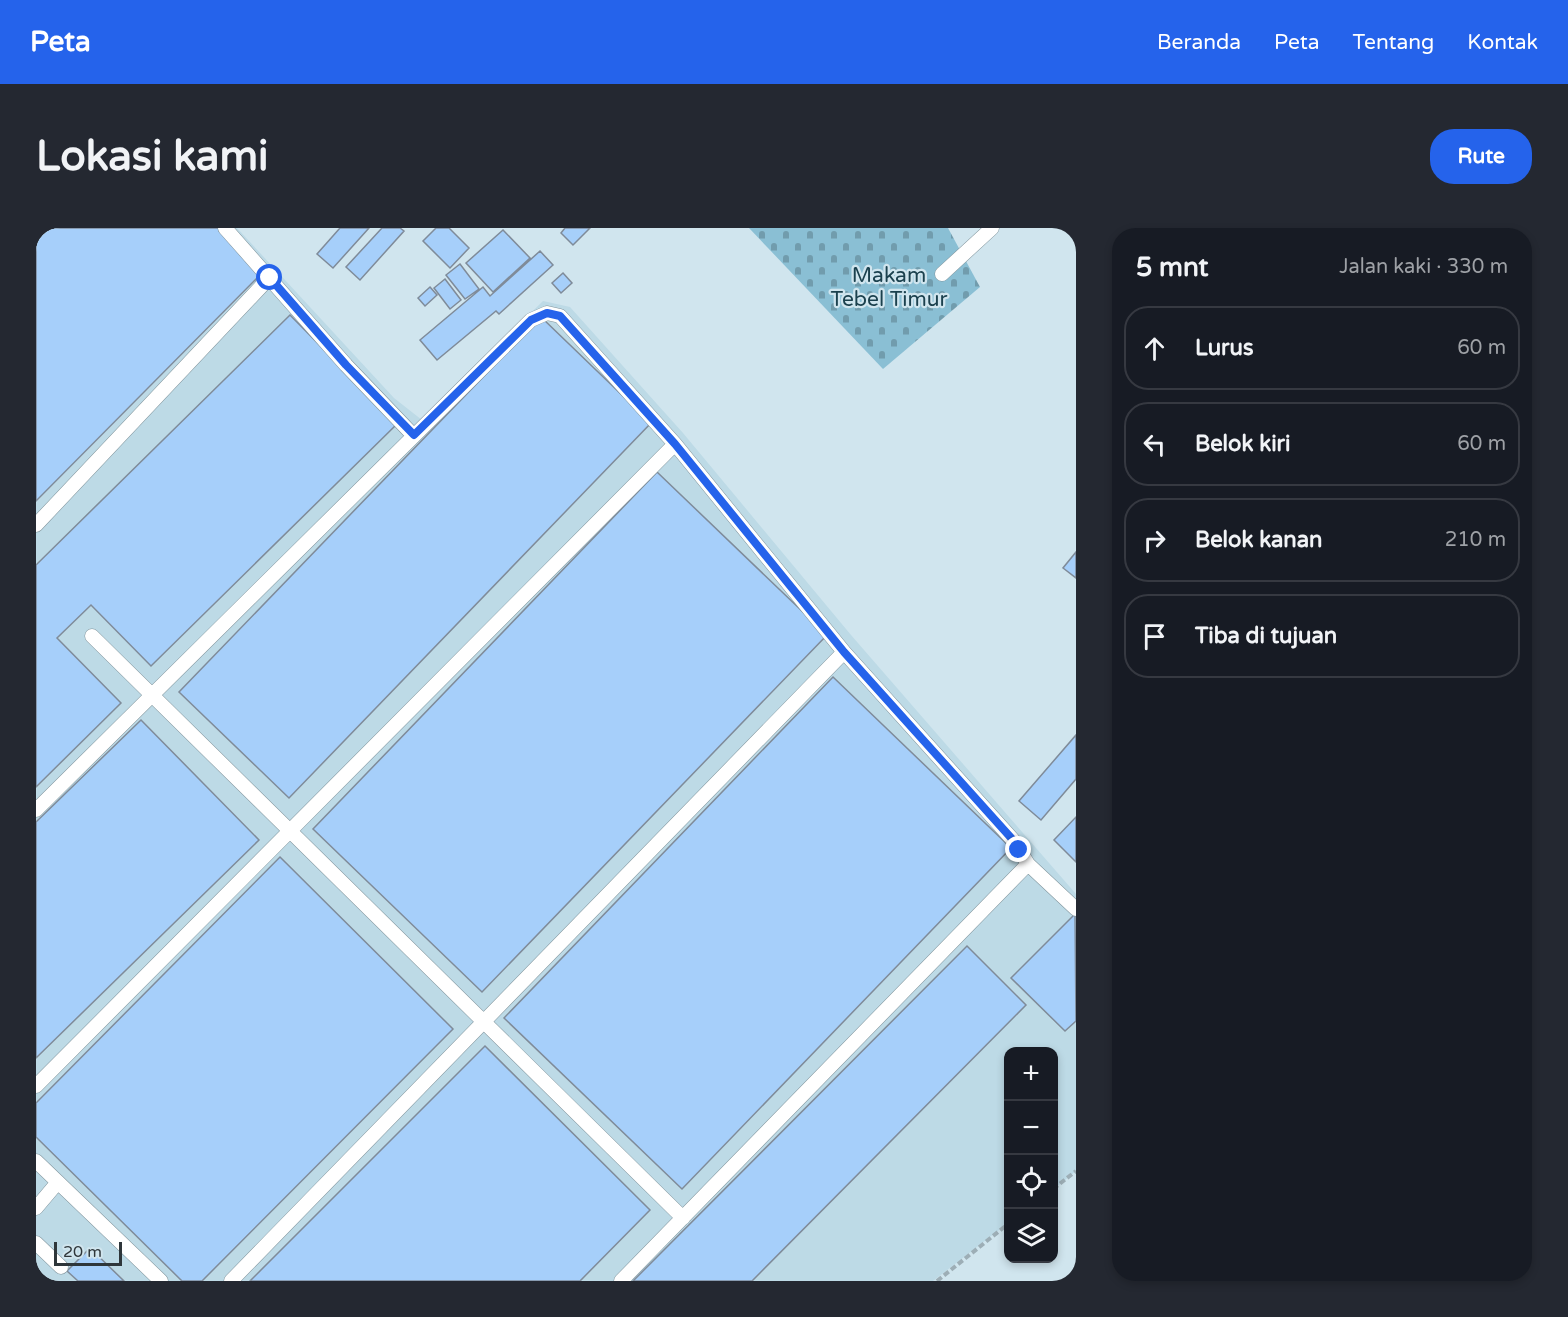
<!DOCTYPE html>
<html lang="id">
<meta charset="utf-8">
<style>
:root{--surface:#171b24;--page:#242831;--text:#f1f3f6;--muted:#9ea1a6;--line:#363941;--accent:#2563eb}
body{margin:0;font-family:"Varela Round",sans-serif;background:var(--page);color:var(--text)}
.controls{position:absolute;right:18px;bottom:18px;display:grid;overflow:hidden;border-radius:12px;box-shadow:0 3px 9px #0003}
.controls button{width:54px;height:54px;display:grid;place-items:center;padding:0;border:0;border-bottom:2px solid var(--line);background:var(--surface);color:var(--text);font:30px sans-serif}
.scale{position:absolute;left:18px;bottom:15px;width:68px;box-sizing:border-box;padding-left:6px;border:3px solid #2e363a;border-top:0;font-size:16px;line-height:21px;white-space:nowrap;color:#2e363a;-webkit-text-stroke:4px #d0e5ee;paint-order:stroke}
.stop{position:absolute;width:18px;height:18px;margin:-14px;border:4px solid #2563eb;border-radius:50%;background:#fff}
.stop.end{background:#2563eb;border-color:#fff;box-shadow:0 2px 6px #0008}
.list{margin:0;padding:0;list-style:none}
h2{display:flex;justify-content:space-between;align-items:center;height:78px;margin:0;padding:0 24px;font-size:26px}
h2 small{font-size:20px;font-weight:400;color:var(--muted)}
.list li{display:grid;grid-template-columns:39px 1fr auto;gap:18px;align-items:center;box-sizing:border-box;height:84px;margin:0 12px 12px;padding:0 12px;border:2px solid var(--line);border-radius:24px}
.list b{display:block;font-size:22px;white-space:nowrap}
.list em{font-size:20px;font-style:normal;color:var(--muted)}
.icon{flex:none;width:33px;height:33px;fill:none;stroke:currentColor;stroke-width:2;stroke-linecap:round;stroke-linejoin:round}
.map{position:relative;flex:none;width:1040px;height:1053px;overflow:hidden;border-radius:24px}
header{display:flex;align-items:center;gap:36px;box-sizing:border-box;height:84px;padding:0 30px;background:var(--accent);color:#fff}
header strong{font-size:28px}
nav{display:flex;gap:33px;margin-inline-start:auto;font-size:21px}
.intro{display:flex;align-items:center;justify-content:space-between;box-sizing:border-box;height:144px;padding:0 36px}
h1{margin:0;font-size:42px}
.button{padding:15px 27px;border-radius:24px;background:var(--accent);color:#fff;font-size:21px;font-weight:700}
main{display:flex;gap:36px;padding:0 36px}
aside{flex:1;background:var(--surface);border-radius:24px;box-shadow:0 3px 9px #0003}
.map>svg:first-child{display:block}
.built{fill:#bddae6}
.cemetery{fill:url(#cemetery-stones)}
.building{fill:#a6cffa;stroke:#7f8b99;stroke-width:1.5}
.lines{fill:none;stroke-linecap:round;stroke-linejoin:round}
.lane-casing{stroke:#81959d;stroke-width:15}
.path{stroke:#9daeb6;stroke-width:4;stroke-dasharray:6 3;stroke-linecap:butt}
.lane{stroke:#fff;stroke-width:14}
.route{stroke:#2563eb;stroke-width:8}
.labels{text-anchor:middle;dominant-baseline:central;stroke-width:4.5;stroke-linejoin:round;paint-order:stroke}
.park-label{font-size:21px;fill:#1b414e;stroke:#d0e5ee}
</style>
<header>
<strong>Peta</strong>
<nav><a>Beranda</a><a>Peta</a><a>Tentang</a><a>Kontak</a></nav>
</header>
<div class="intro"><h1>Lokasi kami</h1><a class="button">Rute</a></div>
<main>
<div class="map">
<svg width="1040" height="1053" viewBox="0 0 1040 1053">
<defs>
<pattern id="cemetery-stones" width="16" height="16" patternUnits="userSpaceOnUse" patternTransform="scale(1.5)"><rect width="16" height="16" fill="#8abfd4"/><path d="M2 7V4a2 2 0 0 1 4 0v3zM10 15v-3a2 2 0 0 1 4 0v3z" fill="#719cad"/></pattern>
</defs>
<rect width="100%" height="100%" fill="#d0e5ee"/>
<path class="built" d="M 0,0 L 201,0 L 358,170 L 386,192 L 507,73 L 534,79 L 647,205 L 815,407 L 1040,666 L 1040,943 L 1018,961 L 1017,824 L 972,824 L 972,995 L 897,1053 L 0,1053 Z"/>
<path class="cemetery" d="M 713,0 L 912,0 L 944,59 L 847,141 Z"/>
<path class="building" d="M 0,0 L 184,0 L 226,45 L 0,273 Z
M 304,0 L 333,0 L 297,40 L 281,26 Z
M 346,0 L 364,0 L 368,3 L 324,52 L 310,39 Z
M 400,0 L 413,0 L 433,20 L 414,40 L 387,13 Z
M 529,0 L 554,0 L 537,17 L 525,5 Z
M 467,2 L 494,30 L 457,64 L 430,35 Z
M 504,23 L 517,37 L 463,86 L 460,83 L 401,132 L 384,112 L 447,59 L 454,68 Z
M 424,36 L 443,61 L 429,71 L 410,47 Z
M 527,45 L 536,55 L 525,65 L 516,55 Z
M 409,51 L 425,72 L 414,81 L 398,60 Z
M 394,59 L 401,67 L 389,78 L 382,70 Z
M 254,87 L 361,196 L 115,438 L 55,377 L 21,410 L 85,475 L 0,559 L 0,337 Z
M 505,89 L 615,195 L 253,570 L 143,464 Z
M 621,244 L 791,407 L 446,764 L 277,601 Z
M 1040,324 L 1040,350 L 1027,340 Z
M 797,449 L 975,620 L 646,961 L 468,790 Z
M 105,492 L 223,612 L 0,830 L 0,594 Z
M 1040,507 L 1040,551 L 1005,592 L 983,573 Z
M 1040,589 L 1040,634 L 1018,612 Z
M 244,629 L 417,801 L 166,1053 L 146,1053 L 0,909 L 0,875 Z
M 1039,686 L 1040,793 L 1029,803 L 975,750 Z
M 931,718 L 990,777 L 716,1053 L 597,1053 Z
M 449,818 L 614,982 L 544,1053 L 214,1053 Z
M 54,1020 L 88,1053 L 42,1053 L 31,1043 Z"/>
<g class="lines">
<defs>
<path id="lane" d="M 189,0 L 310,137 L 377,207
M 906,46 L 956,0
M 0,297 L 234,49
M 56,408 L 647,990
M 0,582 L 495,92 L 511,85 L 524,88 L 639,216 L 808,424 L 977,612 L 992,636 L 585,1053
M 992,636 L 1040,681
M 0,858 L 639,216
M 0,933 L 125,1053
M 0,980 L 22,954
M 0,1015 L 25,1039
M 195,1053 L 808,424"/>
</defs>
<use href="#lane" class="lane-casing"/>
<path class="path" d="M 1017,961 L 1040,943
M 901,1053 L 972,996"/>
<use href="#lane" class="lane"/>
</g>
<g class="lines">
<path class="route" d="M 234,50 L 310,137 L 378,207 L 495,92 L 511,85 L 524,88 L 639,216 L 808,424 L 977,612 L 983,622"/>
</g>
<g class="labels">
<g class="park-label">
<text x="853" y="47">Makam<tspan x="853" dy="24">Tebel Timur</tspan></text>
</g>
</g>
</svg>
<div class="controls">
<button>+</button>
<button>−</button>
<button><svg class="icon" aria-label="locate" viewBox="0 0 24 24"><circle cx="12" cy="12" r="6"/><path d="M12 2v4M12 18v4M2 12h4M18 12h4"/></svg></button>
<button><svg class="icon" aria-label="layers" viewBox="0 0 24 24"><path d="M12 4l9 5-9 5-9-5zM3 14l9 5 9-5"/></svg></button>
</div>
<div class="scale">20 m</div>
<div class="stop" style="left:234px;top:50px"></div>
<div class="stop end" style="left:983px;top:622px"></div>
</div>
<aside>
<h2>5 mnt<small>Jalan kaki · 330 m</small></h2>
<ul class="list">
<li><svg class="icon" aria-label="ahead" viewBox="0 0 24 24"><path d="M12 20V5M6 11l6-6 6 6"/></svg><div><b>Lurus</b></div><em>60 m</em></li>
<li><svg class="icon" aria-label="left" viewBox="0 0 24 24"><path d="M17 20v-9H6M10 6l-5 5 5 5"/></svg><div><b>Belok kiri</b></div><em>60 m</em></li>
<li><svg class="icon" aria-label="right" viewBox="0 0 24 24"><path d="M7 20v-9h11M14 6l5 5-5 5"/></svg><div><b>Belok kanan</b></div><em>210 m</em></li>
<li><svg class="icon" aria-label="arrive" viewBox="0 0 24 24"><path d="M6 21V4h12l-3 4 3 4H6"/></svg><div><b>Tiba di tujuan</b></div></li>
</ul>
</aside>
</main>
